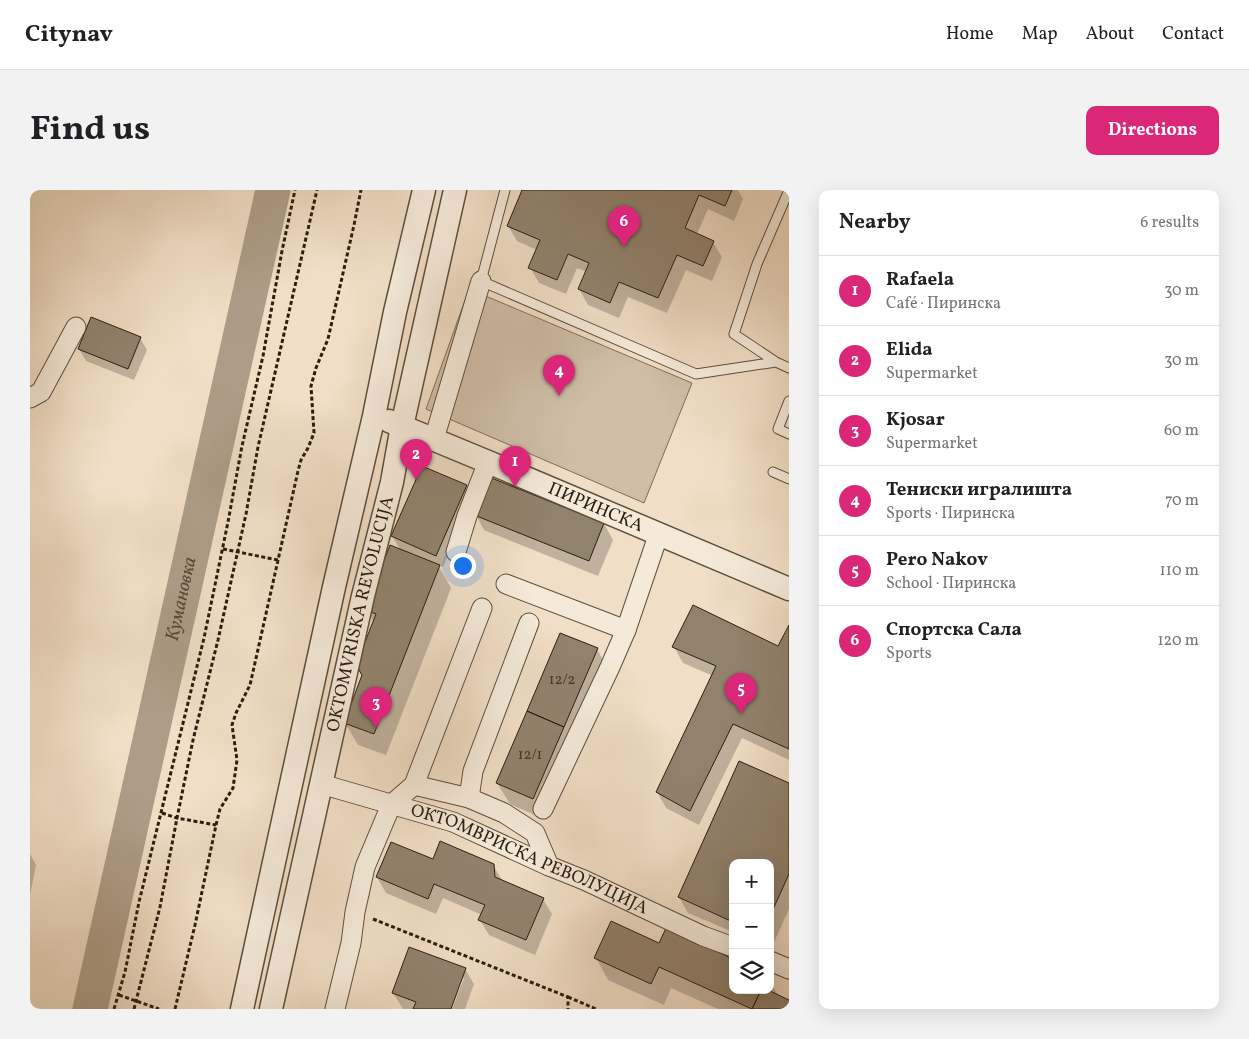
<!DOCTYPE html>
<meta charset="utf-8">
<style>
:root{--surface:#fff;--page:#f2f2f2;--text:#202124;--muted:#757577;--line:#e0e0e0;--accent:#db2777}
body{margin:0;font-family:Vollkorn,serif;background:var(--page);color:var(--text)}
.controls{position:absolute;right:15px;bottom:15px;display:grid;overflow:hidden;border-radius:10px;box-shadow:0 5px 20px #0002}
.controls button{width:45px;height:45px;display:grid;place-items:center;padding:0;border:0;border-bottom:1px solid var(--line);background:var(--surface);color:var(--text);font:25px sans-serif}
.you{position:absolute;left:432px;top:375px;width:18px;height:18px;margin:-12px;border:4px solid #fff;border-radius:50%;background:#1a73e8;box-shadow:0 0 0 8px #1a73e833}
.badge{display:grid;place-items:center;width:32px;height:32px;border-radius:50%;background:var(--accent);color:#fff;font-size:16px;font-weight:700}
.pin{position:absolute;translate:-50% -41px;filter:drop-shadow(0 1px 2px #0008)}
.pin::after{content:'';position:absolute;top:26px;width:18px;height:15px;background:inherit;clip-path:polygon(0 0,100% 0,50% 100%)}
.list{margin:0;padding:0;list-style:none}
h2{display:flex;justify-content:space-between;align-items:center;height:65px;margin:0;padding:0 20px;font-size:21px}
h2 small{font-size:16px;font-weight:400;color:var(--muted)}
.list li{display:grid;grid-template-columns:32px 1fr auto;gap:15px;align-items:center;box-sizing:border-box;height:70px;padding:0 20px;border-top:1px solid var(--line)}
.list b{display:block;font-size:19px;white-space:nowrap}
.list p{margin:0;font-size:16px;white-space:nowrap;color:var(--muted)}
.list em{font-size:16px;font-style:normal;color:var(--muted)}
.icon{flex:none;width:28px;height:28px;fill:none;stroke:currentColor;stroke-width:2;stroke-linecap:round;stroke-linejoin:round}
.map{position:relative;flex:none;width:759px;height:819px;overflow:hidden;border-radius:10px}
header{display:flex;align-items:center;gap:30px;box-sizing:border-box;height:70px;padding:0 25px;background:var(--surface);border-bottom:1px solid var(--line)}
header strong{font-size:24px}
nav{display:flex;gap:28px;margin-inline-start:auto;font-size:18px}
.intro{display:flex;align-items:center;justify-content:space-between;box-sizing:border-box;height:120px;padding:0 30px}
h1{margin:0;font-size:35px}
.button{padding:12px 22px;border-radius:10px;background:var(--accent);color:#fff;font-size:18px;font-weight:700}
main{display:flex;gap:30px;padding:0 30px}
aside{flex:1;background:var(--surface);border-radius:10px;box-shadow:0 5px 20px #0002}
.map>svg:first-child{display:block}
.green{fill:#cebda7;stroke:#7c6e5b}
.shadow{fill:#0003}
.lines{fill:none;stroke-linecap:round;stroke-linejoin:round}
.river{stroke:#ad9d88;stroke-width:35}
.building{fill:#91826e;stroke:#2a1e0f}
.service-casing{stroke:#5c4e3d;stroke-width:11}
.minor-casing{stroke:#5c4e3d;stroke-width:21}
.tertiary-casing{stroke:#5c4e3d;stroke-width:25}
.path{stroke:#2a1e0f;stroke-width:3;stroke-dasharray:4 2.5;stroke-linecap:butt}
.service{stroke:#f5eada;stroke-width:9}
.minor{stroke:#f5eada;stroke-width:19}
.tertiary{stroke:#f5eada;stroke-width:22}
.labels{text-anchor:middle;dominant-baseline:central;stroke-width:4.5;stroke-linejoin:round;paint-order:stroke}
.number-label{font-size:15px;fill:#443727}
.street-label{font-size:18px;fill:#2a1e0f;stroke:#f5eada}
.water-label{font-size:19px;font-style:italic;fill:#584a39;stroke:#f5eada}
</style>
<header>
<strong>Citynav</strong>
<nav><a>Home</a><a>Map</a><a>About</a><a>Contact</a></nav>
</header>
<div class="intro"><h1>Find us</h1><a class="button">Directions</a></div>
<main>
<div class="map">
<svg width="759" height="819" viewBox="0 0 759 819">
<rect width="100%" height="100%" fill="#f0dec6"/>
<filter id="stains"><feTurbulence type="fractalNoise" baseFrequency=".004" numOctaves="4"/><feColorMatrix values="0 0 0 0 .2 0 0 0 0 .09 0 0 0 0 .02 0 0 0 .5 -.17"/></filter>
<radialGradient id="worn" r=".72"><stop offset=".6" stop-color="#630" stop-opacity="0"/><stop offset="1" stop-color="#630" stop-opacity=".3"/></radialGradient>
<path class="green" d="M 439,99 L 662,193 L 614,313 L 396,219 Z"/>
<path class="shadow" d="M 493,0 L 708,0 L 713,9 L 704,31 L 678,19 L 667,44 L 683,52 L 692,67 L 682,91 L 656,80 L 637,123 L 598,107 L 589,128 L 558,115 L 549,99 L 557,82 L 547,78 L 536,104 L 509,93 L 500,77 L 507,60 L 487,51 L 478,36 Z
M 110,148 L 117,160 L 104,190 L 56,171 L 49,159 Z
M 460,288 L 574,334 L 583,350 L 568,386 L 454,340 L 446,325 Z
M 436,296 L 443,308 L 413,377 L 408,375 L 421,398 L 356,565 L 328,555 L 315,533 L 333,485 L 344,433 L 336,419 L 371,361 L 362,346 Z
M 759,437 L 759,570 L 712,548 L 669,635 L 636,618 L 627,602 L 683,486 L 653,473 L 644,457 L 749,458 Z
M 567,459 L 579,481 L 516,630 L 480,614 L 467,593 Z
M 759,594 L 759,719 L 741,759 L 740,673 L 703,673 L 703,742 L 658,723 L 649,707 Z
M 0,664 L 6,675 L 0,705 Z
M 403,671 L 463,675 L 472,690 L 513,709 L 522,724 L 505,765 L 459,745 L 450,730 L 452,725 L 413,708 L 406,724 L 356,703 L 347,687 Z
M 581,733 L 703,800 L 740,800 L 740,791 L 749,807 L 759,812 L 759,819 L 688,819 L 641,798 L 634,815 L 578,790 L 566,768 Z
M 435,779 L 444,794 L 435,819 L 422,819 L 434,788 L 431,788 L 420,819 L 373,819 L 363,803 Z"/>
<g class="lines">
<path class="river" id="s1" d="M 60,819 L 243,0"/>
</g>
<path class="building" d="M 492,0 L 702,0 L 695,16 L 669,5 L 655,38 L 684,51 L 673,76 L 647,65 L 628,108 L 589,92 L 580,113 L 548,99 L 559,73 L 538,64 L 527,90 L 498,78 L 510,50 L 477,36 Z
M 61,127 L 111,147 L 98,179 L 48,159 Z
M 392,276 L 437,295 L 406,366 L 361,346 Z
M 459,287 L 574,333 L 559,371 L 444,325 Z
M 360,355 L 410,375 L 344,544 L 314,533 L 332,485 L 326,475 L 346,424 L 335,420 Z
M 663,415 L 748,456 L 759,435 L 759,559 L 703,534 L 660,621 L 626,602 L 686,476 L 642,457 Z
M 530,443 L 568,458 L 534,537 L 497,521 Z
M 497,521 L 534,537 L 503,609 L 466,593 Z
M 709,571 L 759,593 L 759,684 L 740,726 L 740,673 L 703,673 L 703,732 L 648,707 Z
M 410,651 L 464,674 L 465,687 L 514,708 L 496,750 L 448,730 L 455,715 L 404,694 L 398,709 L 346,687 L 361,652 L 403,669 Z
M 581,731 L 629,753 L 636,738 L 703,769 L 703,800 L 731,800 L 722,819 L 629,777 L 621,794 L 564,768 Z
M 379,757 L 436,778 L 421,819 L 383,819 L 386,812 L 362,803 Z
M 731,800 L 738,800 L 759,810 L 759,819 L 722,819 Z"/>
<g class="lines">
<defs>
<path id="service" d="M 475,0 L 451,91 L 666,184 L 746,172
M 759,0 L 727,74 L 704,144 L 746,172 L 759,178
M 759,211 L 748,239 L 759,244
M 743,282 L 759,289"/>
<g id="minor">
<path d="M 0,208 L 11,202 L 46,137"/>
<path d="M 404,249 L 451,91"/>
<path d="M 426,362 L 437,326 L 458,272"/>
<path d="M 476,394 L 596,440"/>
<path id="s2" d="M 291,594 L 423,632 L 519,676 L 554,690 L 673,746 L 703,757"/>
<path d="M 384,595 L 439,608 L 474,623 L 505,643 L 519,676"/>
<path d="M 439,608 L 443,581 L 499,433"/>
<path d="M 513,619 L 580,477 L 596,440 L 629,343"/>
<path d="M 740,771 L 759,779"/>
<path d="M 305,819 L 321,753 L 325,722 L 335,677 L 361,615 L 384,595 L 452,418"/>
</g>
<g id="tertiary">
<path id="s3" d="M 359,231 L 458,272 L 759,399"/>
<path d="M 212,819 L 304,397 L 344,226 L 365,122 L 394,0"/>
<path id="s4" d="M 241,819 L 333,406 L 362,292 L 372,236 L 425,0"/>
</g>
</defs>
<use href="#service" class="service-casing"/>
<use href="#minor" class="minor-casing"/>
<use href="#tertiary" class="tertiary-casing"/>
<path class="path" d="M 193,359 L 248,370
M 132,623 L 147,628 L 186,635
M 343,729 L 538,807 L 538,819
M 89,805 L 129,819
M 538,807 L 566,819
M 84,819 L 95,782 L 109,712 L 174,448 L 198,332 L 212,256 L 233,166 L 252,61 L 265,0
M 104,819 L 130,717 L 147,628 L 163,550 L 188,450 L 216,324 L 228,257 L 287,0
M 145,819 L 165,735 L 186,635 L 190,619 L 203,598 L 207,570 L 202,535 L 206,523 L 220,495 L 268,281 L 271,270 L 278,258 L 284,243 L 281,196 L 286,178 L 298,149 L 324,35 L 331,0"/>
<use href="#service" class="service"/>
<use href="#minor" class="minor"/>
<use href="#tertiary" class="tertiary"/>
</g>
<g class="labels">
<g class="number-label">
<text x="532" y="490">12/2</text>
<text x="500" y="565">12/1</text>
</g>
<g class="street-label">
<text stroke="none"><textPath href="#s3" startOffset="224">ПИРИНСКА</textPath></text>
<text stroke="none"><textPath href="#s4" startOffset="405">OKTOMVRISKA REVOLUCIJA</textPath></text>
<text stroke="none"><textPath href="#s2" startOffset="222">ОКТОМВРИСКА РЕВОЛУЦИЈА</textPath></text>
</g>
<g class="water-label">
<text stroke="none"><textPath href="#s1" startOffset="420">Кумановка</textPath></text>
</g>
</g>
<rect width="100%" height="100%" filter="url(#stains)"/>
<rect width="100%" height="100%" fill="url(#worn)"/>
</svg>
<div class="controls">
<button>+</button>
<button>−</button>
<button><svg class="icon" aria-label="layers" viewBox="0 0 24 24"><path d="M12 4l9 5-9 5-9-5zM3 14l9 5 9-5"/></svg></button>
</div>
<div class="you"></div>
<div class="pin badge" style="left:485px;top:297px">1</div>
<div class="pin badge" style="left:386px;top:290px">2</div>
<div class="pin badge" style="left:346px;top:538px">3</div>
<div class="pin badge" style="left:529px;top:206px">4</div>
<div class="pin badge" style="left:711px;top:524px">5</div>
<div class="pin badge" style="left:594px;top:57px">6</div>
</div>
<aside>
<h2>Nearby<small>6 results</small></h2>
<ul class="list">
<li><span class="badge">1</span><div><b>Rafaela</b><p>Café · Пиринска</p></div><em>30 m</em></li>
<li><span class="badge">2</span><div><b>Elida</b><p>Supermarket</p></div><em>30 m</em></li>
<li><span class="badge">3</span><div><b>Kjosar</b><p>Supermarket</p></div><em>60 m</em></li>
<li><span class="badge">4</span><div><b>Тениски игралишта</b><p>Sports · Пиринска</p></div><em>70 m</em></li>
<li><span class="badge">5</span><div><b>Pero Nakov</b><p>School · Пиринска</p></div><em>110 m</em></li>
<li><span class="badge">6</span><div><b>Спортска Сала</b><p>Sports</p></div><em>120 m</em></li>
</ul>
</aside>
</main>
